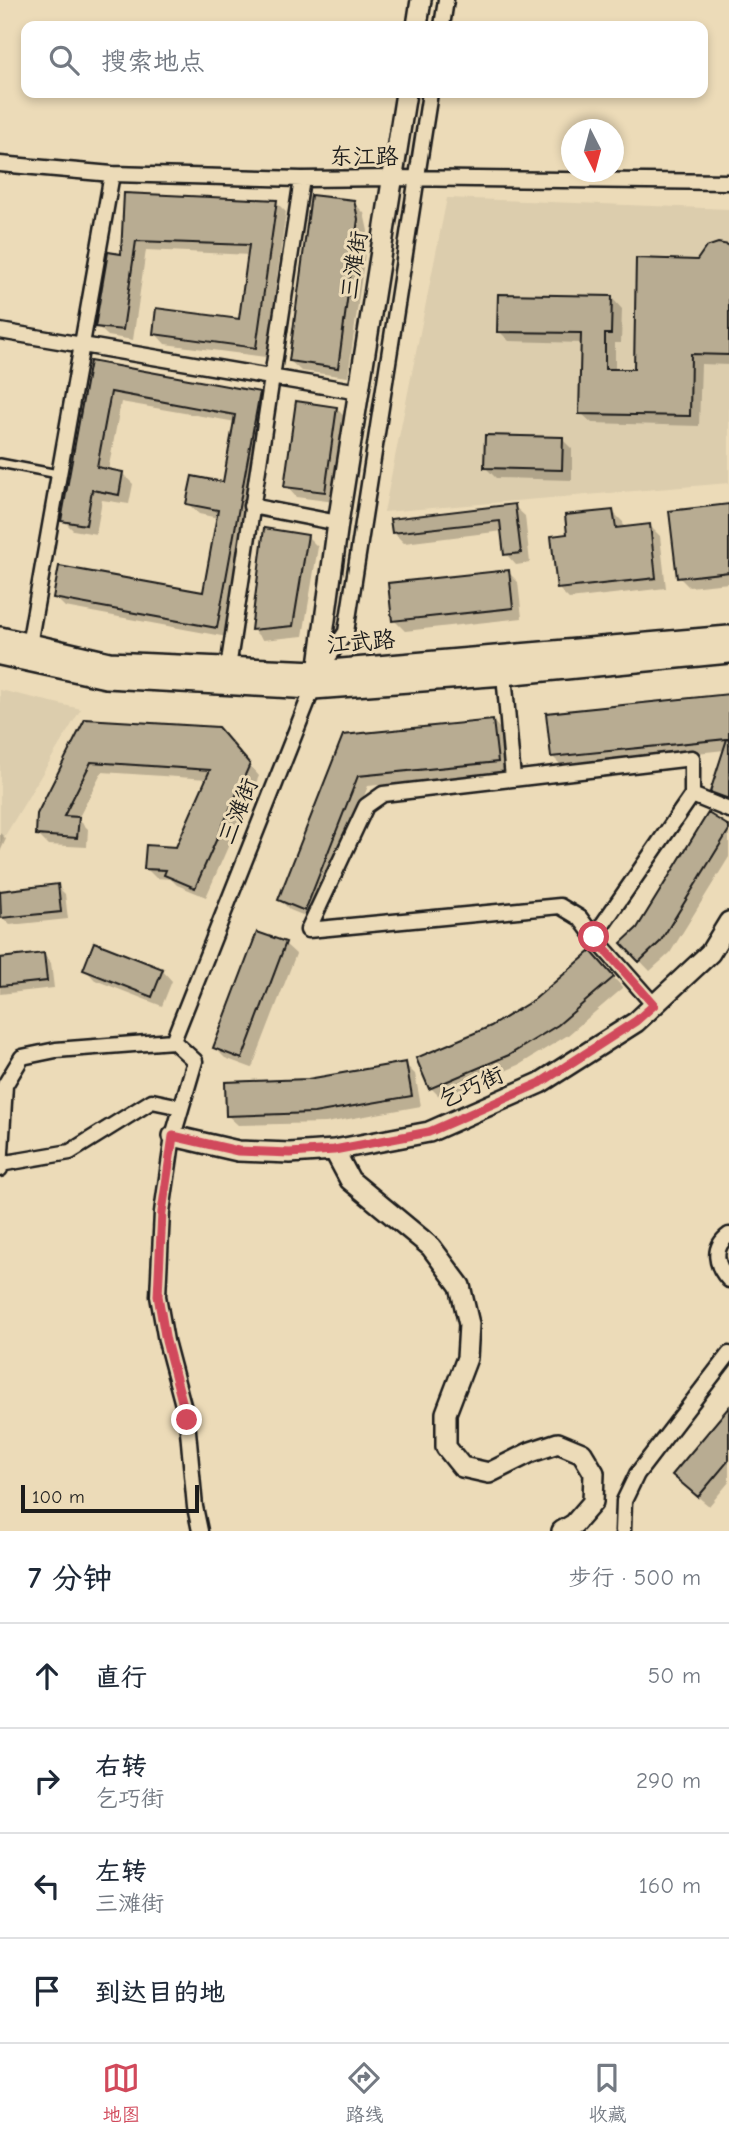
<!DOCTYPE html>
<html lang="zh">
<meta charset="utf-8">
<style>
:root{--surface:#fff;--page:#f2f2f3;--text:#1f2937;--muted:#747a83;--line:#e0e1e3;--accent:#d1495b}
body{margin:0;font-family:"Comic Neue","LXGW WenKai TC",sans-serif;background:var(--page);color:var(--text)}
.compass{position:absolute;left:561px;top:119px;width:63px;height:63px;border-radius:50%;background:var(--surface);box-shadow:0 4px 10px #0003;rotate:174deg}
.scale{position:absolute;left:21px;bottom:18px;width:178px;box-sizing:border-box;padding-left:7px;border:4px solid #1c1c1c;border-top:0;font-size:19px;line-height:24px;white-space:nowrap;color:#1c1c1c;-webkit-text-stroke:5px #ecdbb8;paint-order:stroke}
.stop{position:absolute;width:21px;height:21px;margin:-16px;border:5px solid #d1495b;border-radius:50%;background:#fff}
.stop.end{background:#d1495b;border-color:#fff;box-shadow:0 2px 7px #0008}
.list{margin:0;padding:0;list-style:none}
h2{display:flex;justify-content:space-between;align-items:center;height:91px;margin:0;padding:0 28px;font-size:30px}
h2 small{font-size:23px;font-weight:400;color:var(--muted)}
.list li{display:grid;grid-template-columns:46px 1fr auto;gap:21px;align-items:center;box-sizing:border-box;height:105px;padding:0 28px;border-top:2px solid var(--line)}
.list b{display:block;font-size:26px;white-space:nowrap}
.list p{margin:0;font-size:23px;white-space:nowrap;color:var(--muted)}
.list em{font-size:23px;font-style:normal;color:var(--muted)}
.icon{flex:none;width:38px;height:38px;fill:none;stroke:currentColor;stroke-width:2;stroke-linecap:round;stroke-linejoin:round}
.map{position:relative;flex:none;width:729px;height:1531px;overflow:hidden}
.search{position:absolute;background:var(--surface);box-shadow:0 4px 10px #0003;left:21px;right:21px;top:21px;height:77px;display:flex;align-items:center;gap:18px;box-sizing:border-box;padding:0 24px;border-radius:14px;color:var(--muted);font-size:26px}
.sheet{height:511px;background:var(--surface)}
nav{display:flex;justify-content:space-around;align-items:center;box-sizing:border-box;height:98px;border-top:2px solid var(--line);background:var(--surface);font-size:19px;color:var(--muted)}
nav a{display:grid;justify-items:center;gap:4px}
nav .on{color:var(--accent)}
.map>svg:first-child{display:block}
.built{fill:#dccdad}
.shadow{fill:#0003}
.building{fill:#b8ac92;stroke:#1c1c1c;stroke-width:2}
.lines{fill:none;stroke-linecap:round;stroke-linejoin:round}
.lane-casing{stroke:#1c1c1c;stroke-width:12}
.street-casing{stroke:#1c1c1c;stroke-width:19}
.secondary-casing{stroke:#1c1c1c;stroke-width:24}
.primary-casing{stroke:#1c1c1c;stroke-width:26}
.lane{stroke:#ecdbb8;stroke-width:7}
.street{stroke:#ecdbb8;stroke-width:14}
.secondary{stroke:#ecdbb8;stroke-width:19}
.primary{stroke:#ecdbb8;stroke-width:21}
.route{stroke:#d1495b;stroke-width:9}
.labels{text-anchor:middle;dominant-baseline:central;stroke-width:6;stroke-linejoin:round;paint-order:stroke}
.street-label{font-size:23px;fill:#1c1c1c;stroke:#ecdbb8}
</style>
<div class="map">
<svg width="729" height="1531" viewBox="0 0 729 1531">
<rect width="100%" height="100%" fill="#ecdbb8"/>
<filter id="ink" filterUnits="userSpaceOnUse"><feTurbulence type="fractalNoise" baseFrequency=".0143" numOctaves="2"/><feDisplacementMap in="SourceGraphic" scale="14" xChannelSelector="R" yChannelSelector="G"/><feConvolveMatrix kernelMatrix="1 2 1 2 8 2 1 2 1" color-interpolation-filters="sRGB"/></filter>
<g filter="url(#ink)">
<path class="built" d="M 447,198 L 729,209 L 729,483 L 384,512 Z
M 0,690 L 81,709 L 0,844 Z"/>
<path class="shadow" d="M 125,195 L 276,202 L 286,212 L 266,357 L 165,344 L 155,333 L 241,321 L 250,255 L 146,250 L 133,340 L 108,336 L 97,326 L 123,256 Z
M 353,202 L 364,213 L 368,231 L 348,377 L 301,371 L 290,361 Z
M 729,249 L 729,365 L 701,364 L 699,426 L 592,423 L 581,413 L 583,343 L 509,341 L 499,331 L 612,298 L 622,309 L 621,343 L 615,343 L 615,371 L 635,371 L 698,261 Z
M 91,363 L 259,394 L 269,404 L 227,637 L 65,607 L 55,597 L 204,594 L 218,518 L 199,514 L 188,504 L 224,484 L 236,422 L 121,402 L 108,471 L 122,473 L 133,484 L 129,504 L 102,500 L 96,534 L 73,530 L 63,520 Z
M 337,409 L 347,419 L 335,502 L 296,497 L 286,486 Z
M 562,439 L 572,449 L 572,480 L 496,478 L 486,468 Z
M 729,505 L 729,583 L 689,587 L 679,577 Z
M 514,506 L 525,516 L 530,563 L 516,565 L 506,554 L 503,531 L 404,543 L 394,533 Z
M 613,512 L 623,522 L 624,529 L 650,526 L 660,536 L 666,588 L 569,599 L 559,589 L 569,535 Z
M 307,536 L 318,547 L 303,636 L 263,640 L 253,630 Z
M 508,572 L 518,582 L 522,618 L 405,631 L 394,620 Z
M 729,696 L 729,804 L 722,802 L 712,791 L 725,750 L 563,767 L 552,756 Z
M 86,721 L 228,740 L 259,776 L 206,897 L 177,885 L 171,879 L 156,878 L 146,868 L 178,848 L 208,779 L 102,772 L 78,819 L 88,829 L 87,847 L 48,845 L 37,834 Z
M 493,721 L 503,732 L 507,772 L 368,786 L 315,920 L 290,910 L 280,900 L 345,737 Z
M 729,828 L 729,857 L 670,953 L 650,971 L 623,943 Z
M 0,833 L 6,839 L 0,852 Z
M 57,886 L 65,894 L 68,919 L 10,925 L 3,918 Z
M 258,934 L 285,944 L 296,954 L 252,1068 L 225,1058 L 215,1048 Z
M 44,955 L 51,963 L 54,988 L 0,994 L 0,960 Z
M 601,963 L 623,988 L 568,1035 L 519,1065 L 441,1098 L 431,1088 L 492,1028 Z
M 85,969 L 162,970 L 172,981 L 162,1006 L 95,980 Z
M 405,1064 L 415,1074 L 421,1106 L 326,1123 L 238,1125 L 227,1115 L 309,1081 Z
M 729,1410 L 729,1482 L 709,1506 L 685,1486 Z"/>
<path class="building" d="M 124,193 L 277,200 L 256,348 L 153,334 L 156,308 L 239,319 L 249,245 L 136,241 L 123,330 L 95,327 L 108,252 L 121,254 Z
M 311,195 L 354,200 L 358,219 L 338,368 L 289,361 Z
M 718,243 L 729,245 L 729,355 L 691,354 L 690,416 L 579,414 L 581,333 L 497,332 L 498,294 L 612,296 L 611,334 L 605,334 L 605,369 L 634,369 L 636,258 L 697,260 L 706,247 Z
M 90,361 L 260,392 L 217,628 L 53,598 L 59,566 L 203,592 L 218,510 L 186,504 L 192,476 L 223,482 L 235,415 L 111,392 L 97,467 L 123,472 L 119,495 L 92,490 L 86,525 L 61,521 Z
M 296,401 L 337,407 L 325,492 L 284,487 Z
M 485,435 L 563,437 L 562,470 L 484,468 Z
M 515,504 L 521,553 L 504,555 L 500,521 L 392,533 L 390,519 Z
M 729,504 L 729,572 L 677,578 L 669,511 Z
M 613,510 L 616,528 L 650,524 L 656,578 L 557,589 L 551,536 L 567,534 L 565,515 Z
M 264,528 L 308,535 L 293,626 L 251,630 Z
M 509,570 L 513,608 L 392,621 L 388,583 Z
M 729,694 L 729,799 L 710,792 L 727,739 L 551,757 L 546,713 Z
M 85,719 L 218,727 L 250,764 L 195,888 L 164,875 L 166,870 L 144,869 L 146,845 L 176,847 L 210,770 L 91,762 L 64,816 L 79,817 L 77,838 L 36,835 L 37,814 Z
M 493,720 L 498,762 L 358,776 L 305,911 L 278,900 L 343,735 Z
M 708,813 L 729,826 L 729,830 L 660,942 L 639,962 L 621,943 L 637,928 Z
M 58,884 L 61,912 L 1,918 L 0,891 Z
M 257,932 L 286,942 L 242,1059 L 213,1048 Z
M 94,942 L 163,969 L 152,997 L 83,970 Z
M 591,951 L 614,977 L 558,1025 L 509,1055 L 429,1089 L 416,1058 L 491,1026 L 535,999 Z
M 44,953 L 47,981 L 0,986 L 0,958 Z
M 406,1062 L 412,1096 L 314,1113 L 226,1116 L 225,1082 L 308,1079 Z
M 729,1407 L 729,1460 L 698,1497 L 672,1475 Z"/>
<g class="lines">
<defs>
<path id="lane" d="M 0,463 L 58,474"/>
<path id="street" d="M 442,26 L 446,0
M 0,164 L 112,174 L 302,179 L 393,178 L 729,182
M 0,331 L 359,392
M 251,506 L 338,523
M 29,645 L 112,174
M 228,668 L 302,179
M 319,671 L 346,632 L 430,93
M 504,674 L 513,779
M 692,795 L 729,810
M 308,930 L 366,806 L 383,794 L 692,758 L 692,795 L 594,937
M 308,930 L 560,906 L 580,918 L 594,937 L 654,1005
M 0,1164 L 70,1152 L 152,1101 L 181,1107
M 0,1169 L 5,1085 L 22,1057 L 56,1050 L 173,1041
M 729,1235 C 711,1248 716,1266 729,1280
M 200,1531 L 195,1507 L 187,1420 L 166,1341 L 158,1296 L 162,1212 L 173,1136 L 195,1061 L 173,1041 L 313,688
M 623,1531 L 624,1501 L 637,1474 L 729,1354"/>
<path id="secondary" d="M 417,26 L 421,0
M 314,686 L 318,672 L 338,523 L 406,93
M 173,1136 L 238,1151 L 290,1153 L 334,1150 L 429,1132 L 540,1083 L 636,1022 L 710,953 L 729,922
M 334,1150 L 350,1180 L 431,1247 L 460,1286 L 469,1324 L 467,1358 L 446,1413 L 446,1447 L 462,1467 L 489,1473 L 531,1452 L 558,1443 L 582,1453 L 594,1473 L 593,1502 L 574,1524 L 562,1531"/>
<path id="primary" d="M 0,638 L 109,663 L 318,672 L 729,637
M 0,654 L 106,677 L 313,688 L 504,674 L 729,652"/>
</defs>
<use href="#lane" class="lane-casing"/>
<use href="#street" class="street-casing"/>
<use href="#secondary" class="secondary-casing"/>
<use href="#primary" class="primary-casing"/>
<use href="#lane" class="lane"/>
<use href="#street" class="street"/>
<use href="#secondary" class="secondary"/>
<use href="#primary" class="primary"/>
</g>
</g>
<g class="lines" filter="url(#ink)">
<path class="route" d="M 187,1420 L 166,1341 L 158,1296 L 162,1212 L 173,1136 L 238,1151 L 290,1153 L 334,1150 L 429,1132 L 540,1083 L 636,1021 L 654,1005 L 594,937"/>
</g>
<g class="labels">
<g class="street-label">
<text x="364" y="156">东江路</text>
<text transform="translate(354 265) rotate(-81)">三滩街</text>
<text transform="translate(361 642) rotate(-5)">江武路</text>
<text transform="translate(238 811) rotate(-68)">三滩街</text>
<text transform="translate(471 1087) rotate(-24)">乞巧街</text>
</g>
</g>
</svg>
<svg class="compass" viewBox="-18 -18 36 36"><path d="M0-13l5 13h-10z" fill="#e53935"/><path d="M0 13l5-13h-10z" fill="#747a83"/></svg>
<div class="scale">100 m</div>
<div class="stop" style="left:594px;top:937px"></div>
<div class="stop end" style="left:187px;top:1420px"></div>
<div class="search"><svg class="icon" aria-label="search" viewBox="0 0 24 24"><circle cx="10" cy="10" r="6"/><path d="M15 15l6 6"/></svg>搜索地点</div>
</div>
<section class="sheet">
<h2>7 分钟<small>步行 · 500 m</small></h2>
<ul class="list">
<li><svg class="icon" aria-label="ahead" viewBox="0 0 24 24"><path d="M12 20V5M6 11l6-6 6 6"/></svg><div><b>直行</b></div><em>50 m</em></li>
<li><svg class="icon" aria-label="right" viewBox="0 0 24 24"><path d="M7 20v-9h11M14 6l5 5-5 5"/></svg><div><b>右转</b><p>乞巧街</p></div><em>290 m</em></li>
<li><svg class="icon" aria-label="left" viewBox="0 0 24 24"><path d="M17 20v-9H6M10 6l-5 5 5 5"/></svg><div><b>左转</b><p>三滩街</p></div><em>160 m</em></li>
<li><svg class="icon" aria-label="arrive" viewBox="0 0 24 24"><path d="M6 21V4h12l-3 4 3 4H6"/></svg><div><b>到达目的地</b></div></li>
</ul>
</section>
<nav>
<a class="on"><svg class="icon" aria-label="map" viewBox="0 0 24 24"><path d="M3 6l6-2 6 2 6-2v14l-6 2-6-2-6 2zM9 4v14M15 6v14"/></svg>地图</a>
<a><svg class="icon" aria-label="directions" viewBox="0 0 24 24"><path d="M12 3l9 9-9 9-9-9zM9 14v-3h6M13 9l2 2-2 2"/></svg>路线</a>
<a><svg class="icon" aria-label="saved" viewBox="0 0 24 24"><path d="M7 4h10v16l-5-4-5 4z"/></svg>收藏</a>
</nav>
